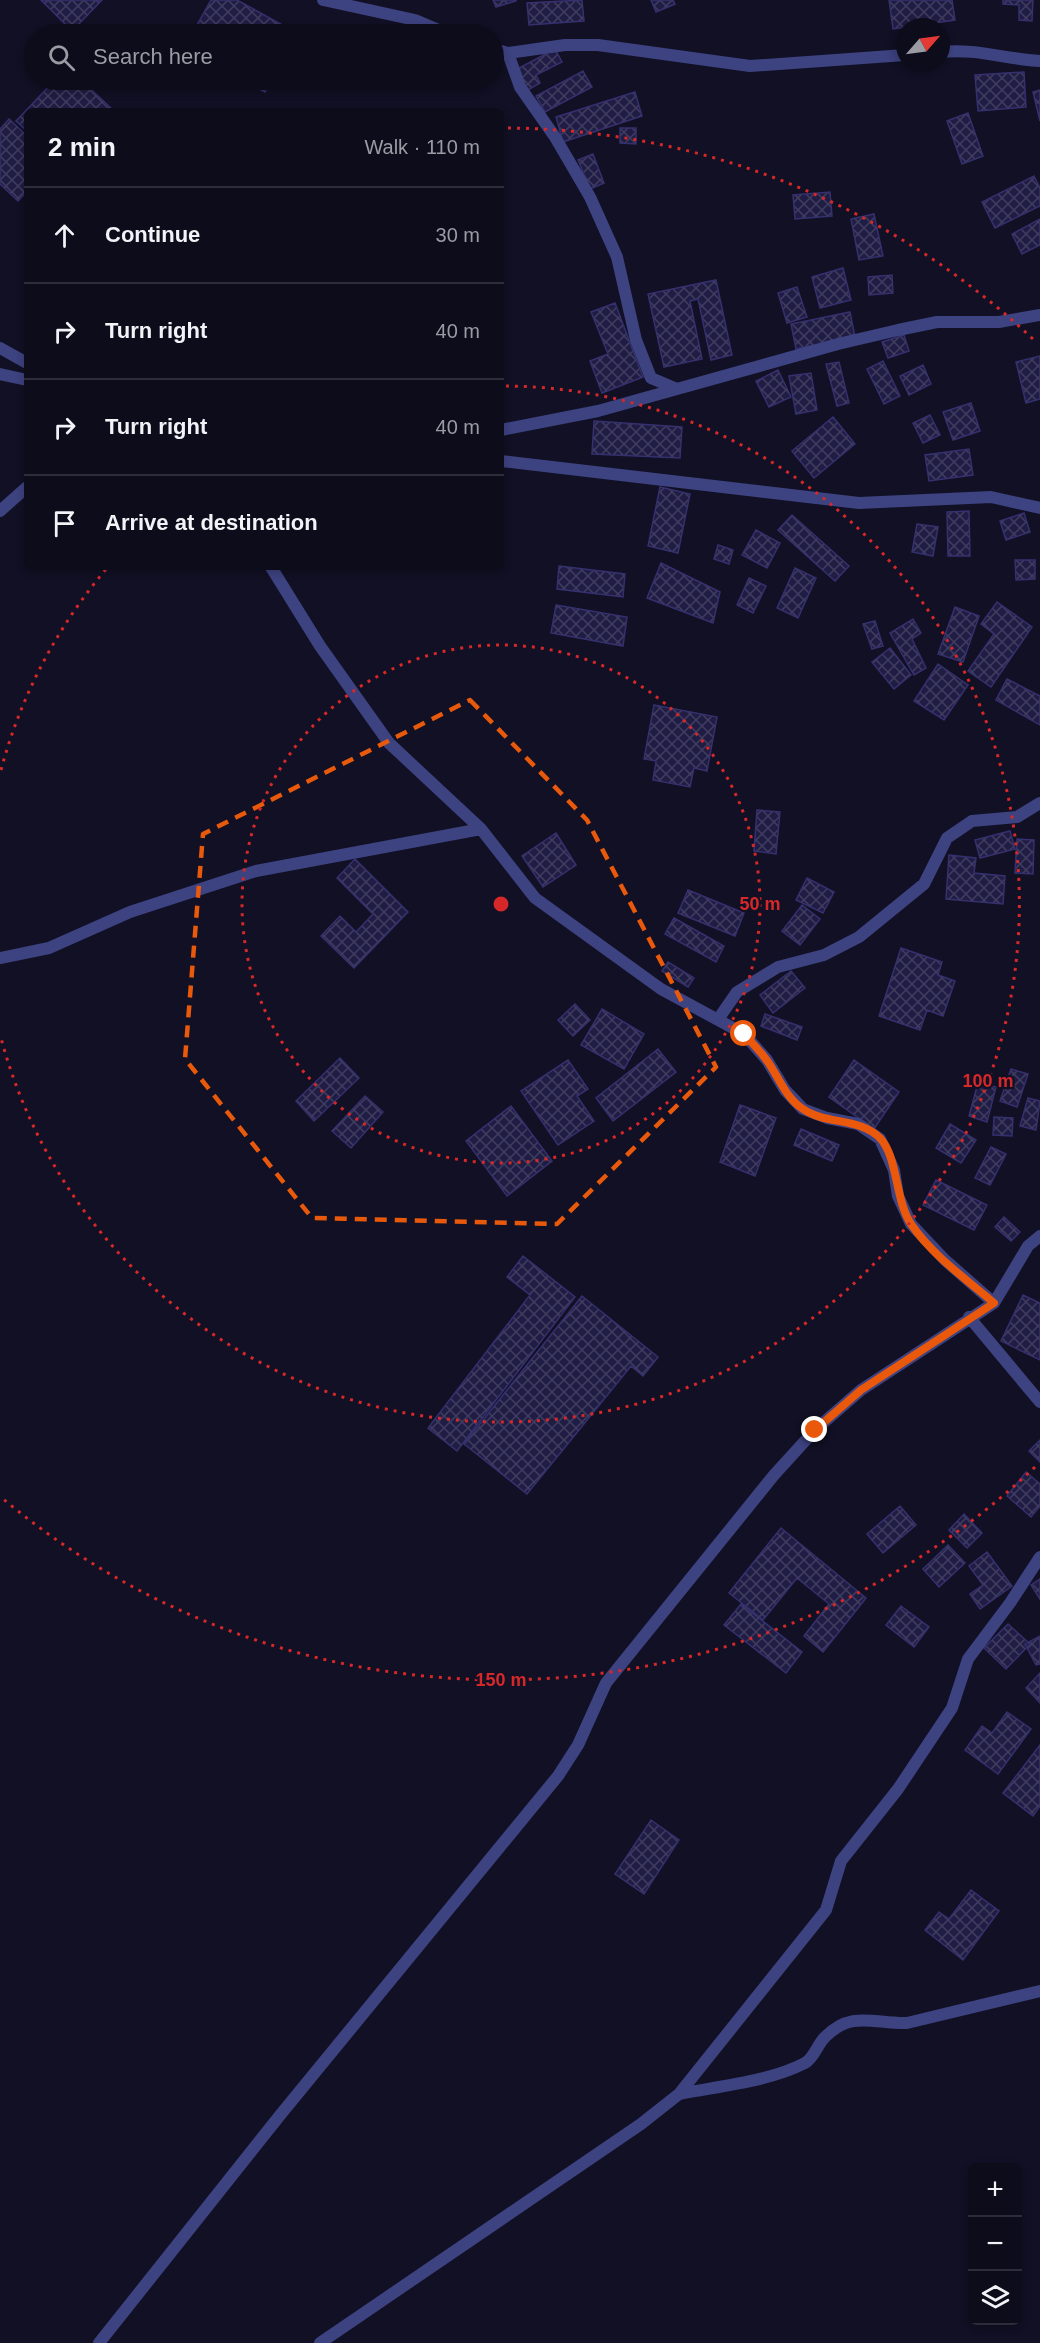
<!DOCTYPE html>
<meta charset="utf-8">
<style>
:root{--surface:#0d0c1b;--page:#161524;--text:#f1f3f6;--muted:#9a9ba3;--line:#2d2c3a}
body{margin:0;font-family:Helvetica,sans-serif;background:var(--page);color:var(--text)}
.controls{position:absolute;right:18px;bottom:18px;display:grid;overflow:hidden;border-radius:9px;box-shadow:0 3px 9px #0003}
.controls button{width:54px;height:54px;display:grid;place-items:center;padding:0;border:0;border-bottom:2px solid var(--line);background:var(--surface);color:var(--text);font:30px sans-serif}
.compass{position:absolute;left:896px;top:18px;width:54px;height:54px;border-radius:50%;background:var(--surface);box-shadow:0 3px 9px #0003;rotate:62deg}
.stop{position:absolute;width:18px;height:18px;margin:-14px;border:4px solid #ea580c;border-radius:50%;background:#fff}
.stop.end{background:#ea580c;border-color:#fff;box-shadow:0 2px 6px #0008}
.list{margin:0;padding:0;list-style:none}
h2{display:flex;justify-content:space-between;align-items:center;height:78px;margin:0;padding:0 24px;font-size:26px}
h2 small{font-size:20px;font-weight:400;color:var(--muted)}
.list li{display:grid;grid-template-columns:39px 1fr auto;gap:18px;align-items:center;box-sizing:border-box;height:96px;padding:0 24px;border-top:2px solid var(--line)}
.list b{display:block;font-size:22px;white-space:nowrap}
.list em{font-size:20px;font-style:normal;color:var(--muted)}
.icon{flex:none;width:33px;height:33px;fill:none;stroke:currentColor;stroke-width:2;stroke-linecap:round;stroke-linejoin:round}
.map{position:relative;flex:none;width:1040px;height:2343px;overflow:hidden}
.search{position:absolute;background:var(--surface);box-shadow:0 3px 9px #0003;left:24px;top:24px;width:480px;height:66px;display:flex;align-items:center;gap:15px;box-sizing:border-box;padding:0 21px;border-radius:33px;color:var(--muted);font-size:22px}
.panel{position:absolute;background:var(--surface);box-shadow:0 3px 9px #0003;left:24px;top:108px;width:480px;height:462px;border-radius:9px}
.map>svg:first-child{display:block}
.building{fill:url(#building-cross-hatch);stroke:#35306e;stroke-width:1.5}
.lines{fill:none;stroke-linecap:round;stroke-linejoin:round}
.minor{stroke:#3d4280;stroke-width:12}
.route{stroke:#ea580c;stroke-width:8}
.marked{fill:none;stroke:#e8590c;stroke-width:4.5;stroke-dasharray:12 8;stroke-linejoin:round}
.ring{fill:none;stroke:#d62828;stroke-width:3;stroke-dasharray:3 6}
.centre{fill:#d62828;stroke:#111024;stroke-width:3}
.ring-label{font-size:18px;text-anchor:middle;font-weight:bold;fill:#d62828;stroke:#111024;stroke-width:4.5;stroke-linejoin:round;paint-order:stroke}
</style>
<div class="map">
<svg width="1040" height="2343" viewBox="0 0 1040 2343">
<defs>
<pattern id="building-cross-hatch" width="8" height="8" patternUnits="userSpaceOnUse" patternTransform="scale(1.5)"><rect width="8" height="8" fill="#201d44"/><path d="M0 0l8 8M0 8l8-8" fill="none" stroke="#403d60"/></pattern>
</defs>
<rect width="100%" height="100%" fill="#111024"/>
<path class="building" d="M 41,0 L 102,0 L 72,31 Z
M 211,0 L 237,0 L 297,33 L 192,34 Z
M 493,0 L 515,0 L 516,1 L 496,7 Z
M 582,0 L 584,21 L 529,25 L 527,3 Z
M 651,0 L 673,0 L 675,4 L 656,12 Z
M 889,0 L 952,0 L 955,20 L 893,29 Z
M 1003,0 L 1033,0 L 1032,21 L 1019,20 L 1019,5 L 1003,4 Z
M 555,49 L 562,62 L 536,75 L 540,83 L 528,90 L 517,69 Z
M 583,71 L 592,87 L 545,112 L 536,96 Z
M 1024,72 L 1026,107 L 978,111 L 975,75 Z
M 55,80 L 81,80 L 114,111 L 27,111 L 27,131 L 16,121 Z
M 242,80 L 271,80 L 265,92 Z
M 1040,90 L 1040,121 L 1033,92 Z
M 635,92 L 642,116 L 563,142 L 556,117 Z
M 968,113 L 983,156 L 962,164 L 947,121 Z
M 9,119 L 27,136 L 27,191 L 18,201 L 0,184 L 0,129 Z
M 620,128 L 636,128 L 636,144 L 620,143 Z
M 593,154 L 604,183 L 590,189 L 578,160 Z
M 1034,176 L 1040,188 L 1040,206 L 995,228 L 982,202 Z
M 830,192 L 832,216 L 795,219 L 793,195 Z
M 874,214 L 883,256 L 859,260 L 851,219 Z
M 1040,219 L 1040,245 L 1022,254 L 1012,234 Z
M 843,268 L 851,300 L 820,308 L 812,277 Z
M 892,275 L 893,293 L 869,295 L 868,277 Z
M 716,280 L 732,355 L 711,360 L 698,299 L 690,301 L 702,359 L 664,367 L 648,294 Z
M 797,287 L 807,317 L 787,323 L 778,293 Z
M 615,303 L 643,377 L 602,393 L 590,361 L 608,354 L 591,312 Z
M 850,312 L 855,337 L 796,349 L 791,324 Z
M 904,335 L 909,351 L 888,358 L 882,342 Z
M 1040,356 L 1040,399 L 1026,403 L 1016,362 Z
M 883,361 L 900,396 L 884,404 L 867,369 Z
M 839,362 L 849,403 L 837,406 L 826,364 Z
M 923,365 L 931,384 L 909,395 L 900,376 Z
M 778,370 L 791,397 L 769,407 L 756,381 Z
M 811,373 L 817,410 L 796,414 L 789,376 Z
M 971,403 L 980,431 L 953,440 L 943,412 Z
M 930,415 L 940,435 L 923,443 L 913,423 Z
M 833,417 L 855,444 L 814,478 L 792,451 Z
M 594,421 L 682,427 L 680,458 L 592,454 Z
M 969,449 L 973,475 L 929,481 L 925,455 Z
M 660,487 L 690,494 L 678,553 L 648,546 Z
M 969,511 L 970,556 L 948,556 L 947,512 Z
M 1024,513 L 1030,532 L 1006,540 L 1000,521 Z
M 792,515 L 849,566 L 835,581 L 778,530 Z
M 917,524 L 938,527 L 933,556 L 912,552 Z
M 756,530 L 780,543 L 767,568 L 742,555 Z
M 718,545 L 733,550 L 729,564 L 714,559 Z
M 1015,560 L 1035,560 L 1035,579 L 1016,580 Z
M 661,563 L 720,592 L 713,623 L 647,598 Z
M 559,566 L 625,574 L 623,597 L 557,589 Z
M 795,568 L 816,578 L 798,618 L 777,608 Z
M 749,578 L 766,586 L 753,613 L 737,605 Z
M 997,602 L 1032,627 L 991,687 L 968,671 L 994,634 L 981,624 Z
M 556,605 L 627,617 L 623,646 L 551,633 Z
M 955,607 L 979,616 L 963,662 L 938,654 Z
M 913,619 L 921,633 L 912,639 L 926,668 L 914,675 L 890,633 Z
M 875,621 L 883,646 L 872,649 L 863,624 Z
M 890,648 L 911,675 L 894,689 L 872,662 Z
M 938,664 L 968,685 L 944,720 L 914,701 Z
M 1007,679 L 1040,696 L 1040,725 L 996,700 Z
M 654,705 L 717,717 L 707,771 L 694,768 L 690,787 L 653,780 L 656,761 L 644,759 Z
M 757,810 L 780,812 L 776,854 L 754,851 Z
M 1010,831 L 1015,849 L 980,858 L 975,840 Z
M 556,833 L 576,865 L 543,887 L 522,856 Z
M 1017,839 L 1034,840 L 1033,874 L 1015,873 Z
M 949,855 L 976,858 L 974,873 L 1005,876 L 1003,904 L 946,899 Z
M 355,859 L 408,912 L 354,968 L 321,936 L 340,916 L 356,932 L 373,914 L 337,878 Z
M 807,878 L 834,892 L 823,913 L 796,900 Z
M 688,890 L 744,913 L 735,936 L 678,913 Z
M 802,905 L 820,919 L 800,945 L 782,931 Z
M 674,918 L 724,946 L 716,962 L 665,934 Z
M 901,948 L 942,962 L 938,975 L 955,981 L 943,1016 L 927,1010 L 920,1030 L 879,1016 Z
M 668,962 L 694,978 L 688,987 L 662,971 Z
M 791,971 L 805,988 L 773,1013 L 760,995 Z
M 575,1004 L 590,1020 L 573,1036 L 558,1020 Z
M 602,1009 L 644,1034 L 624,1069 L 581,1045 Z
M 765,1014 L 802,1027 L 797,1040 L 761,1026 Z
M 658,1049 L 676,1072 L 613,1121 L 596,1098 Z
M 340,1058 L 359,1078 L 314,1121 L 296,1101 Z
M 568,1060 L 588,1089 L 577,1096 L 594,1121 L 558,1145 L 521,1091 Z
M 854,1060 L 899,1092 L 874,1129 L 829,1097 Z
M 1011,1069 L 1028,1074 L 1017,1107 L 1000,1101 Z
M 978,1083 L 996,1087 L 987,1122 L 969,1116 Z
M 365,1096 L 383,1112 L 351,1148 L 332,1131 Z
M 1028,1098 L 1040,1101 L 1036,1130 L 1020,1126 Z
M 740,1105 L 776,1118 L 755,1176 L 720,1162 Z
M 511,1106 L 552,1161 L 507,1196 L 466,1141 Z
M 994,1117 L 1013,1118 L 1012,1136 L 993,1135 Z
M 950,1124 L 976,1140 L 961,1163 L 936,1148 Z
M 801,1129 L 839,1145 L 832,1161 L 794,1145 Z
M 991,1147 L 1006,1154 L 990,1185 L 975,1178 Z
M 936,1180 L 987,1205 L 974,1230 L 923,1205 Z
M 1004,1217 L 1020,1232 L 1011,1241 L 995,1227 Z
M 523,1256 L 575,1297 L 457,1451 L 428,1428 L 530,1295 L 507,1277 Z
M 1023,1295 L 1040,1303 L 1040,1360 L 1001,1341 Z
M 582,1296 L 658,1357 L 643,1376 L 631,1366 L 527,1494 L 464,1444 Z
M 1040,1440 L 1040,1462 L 1029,1451 Z
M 1026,1472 L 1040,1484 L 1040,1506 L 1031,1517 L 1007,1496 Z
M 900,1506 L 916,1525 L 883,1553 L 867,1534 Z
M 964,1514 L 982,1533 L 967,1548 L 949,1530 Z
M 781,1528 L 866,1598 L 823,1652 L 804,1636 L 829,1604 L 797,1578 L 763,1620 L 729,1593 Z
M 948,1545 L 965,1563 L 939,1587 L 923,1569 Z
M 987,1552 L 1012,1586 L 980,1609 L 970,1594 L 983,1585 L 969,1566 Z
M 1040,1579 L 1040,1599 L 1031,1585 Z
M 741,1604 L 802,1652 L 786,1673 L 724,1625 Z
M 901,1606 L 929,1627 L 914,1647 L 886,1625 Z
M 1008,1624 L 1030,1644 L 1006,1669 L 984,1648 Z
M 1040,1636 L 1040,1664 L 1036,1665 L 1025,1644 Z
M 1040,1673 L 1040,1703 L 1026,1688 Z
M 1007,1712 L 1031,1729 L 998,1774 L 965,1750 L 982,1726 L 992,1733 Z
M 1040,1745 L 1040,1806 L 1033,1816 L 1003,1793 Z
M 651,1820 L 679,1840 L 644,1894 L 615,1874 Z
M 971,1890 L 999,1911 L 963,1960 L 925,1930 L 939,1912 L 949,1919 Z"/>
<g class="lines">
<path class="minor" d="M 323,0 L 415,20 L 448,34
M 494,49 L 508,53 L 565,45 L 598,45 L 750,66 L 905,55
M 941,52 C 975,48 1005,59 1040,61
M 508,53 L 520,87 L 555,137 L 590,197 L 617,257 L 636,340 L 651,378 L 677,389
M 0,348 L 27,363
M 0,374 L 27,380
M 501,430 L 598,411 L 838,344 L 898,330 L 937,322 L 999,322 L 1040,315
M 501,461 L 859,503 L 991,497 L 1040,508
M 0,511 L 27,487
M 271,567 L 320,646 L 389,743 L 481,829 L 535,898 L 661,989 L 744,1034 L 767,1060 L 785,1090 L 803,1109 L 827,1118 L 858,1124 L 880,1139 L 894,1170 L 898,1196 L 911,1224 L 945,1260 L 994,1303
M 0,958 L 49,948 L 130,912 L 256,871 L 481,829
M 719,1018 L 737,992 L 778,967 L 824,955 L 859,937 L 924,884 L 947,838 L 972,821 L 1017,817 L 1040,803
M 969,1317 L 1040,1402
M 679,2094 C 719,2086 768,2082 805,2063 C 814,2058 817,2045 825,2037 C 852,2010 874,2024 907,2023 L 1040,1991
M 99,2343 L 281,2114 L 558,1776 L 578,1745 L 606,1683 L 774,1475 L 815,1430 L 861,1390 L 994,1303 L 1028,1246 L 1040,1236
M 320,2343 L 641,2124 L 679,2094 L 826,1910 L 841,1861 L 898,1789 L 952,1708 L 968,1659 L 1010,1603 L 1040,1557"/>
</g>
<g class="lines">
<path class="route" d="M 744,1034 C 752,1043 761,1052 768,1062 C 779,1078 786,1098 803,1109 C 826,1125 859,1117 880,1138 C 898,1157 895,1200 911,1224 C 932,1255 966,1279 994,1303 L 861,1390 L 815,1430"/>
</g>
<path class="marked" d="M 470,700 L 587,820 L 716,1067 L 557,1224 L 312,1218 L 185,1059 L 203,834 Z"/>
<g class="ring">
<circle cx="501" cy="904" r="259"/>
<path d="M1 770A518 518 0 0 1 107 568M506 386A518 518 0 1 1 1 1038"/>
<path d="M1035 1467A776 776 0 0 1 2 1498M508 128A776 776 0 0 1 1035 341"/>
</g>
<circle cx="501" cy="904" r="9" class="centre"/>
<g class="ring-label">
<text x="760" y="910">50 m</text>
<text x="988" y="1087">100 m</text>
<text x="501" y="1686">150 m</text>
</g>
</svg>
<div class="controls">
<button>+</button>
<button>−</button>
<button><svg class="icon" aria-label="layers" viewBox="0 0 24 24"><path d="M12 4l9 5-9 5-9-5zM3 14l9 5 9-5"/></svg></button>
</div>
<svg class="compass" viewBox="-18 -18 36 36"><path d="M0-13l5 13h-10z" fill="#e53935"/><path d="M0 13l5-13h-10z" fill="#9a9ba3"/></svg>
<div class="stop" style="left:744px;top:1034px"></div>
<div class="stop end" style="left:815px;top:1430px"></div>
<div class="search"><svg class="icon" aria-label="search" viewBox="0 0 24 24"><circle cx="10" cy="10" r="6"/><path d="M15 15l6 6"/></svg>Search here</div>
<section class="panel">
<h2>2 min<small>Walk · 110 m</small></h2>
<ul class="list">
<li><svg class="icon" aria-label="ahead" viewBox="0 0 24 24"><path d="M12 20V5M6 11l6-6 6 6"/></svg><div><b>Continue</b></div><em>30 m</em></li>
<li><svg class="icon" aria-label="right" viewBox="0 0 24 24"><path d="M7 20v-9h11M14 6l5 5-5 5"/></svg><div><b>Turn right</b></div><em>40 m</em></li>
<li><svg class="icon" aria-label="right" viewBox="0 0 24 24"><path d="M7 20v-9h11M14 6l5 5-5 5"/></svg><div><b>Turn right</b></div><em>40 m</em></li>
<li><svg class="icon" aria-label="arrive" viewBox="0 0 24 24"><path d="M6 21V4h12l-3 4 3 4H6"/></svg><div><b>Arrive at destination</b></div></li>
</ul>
</section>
</div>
